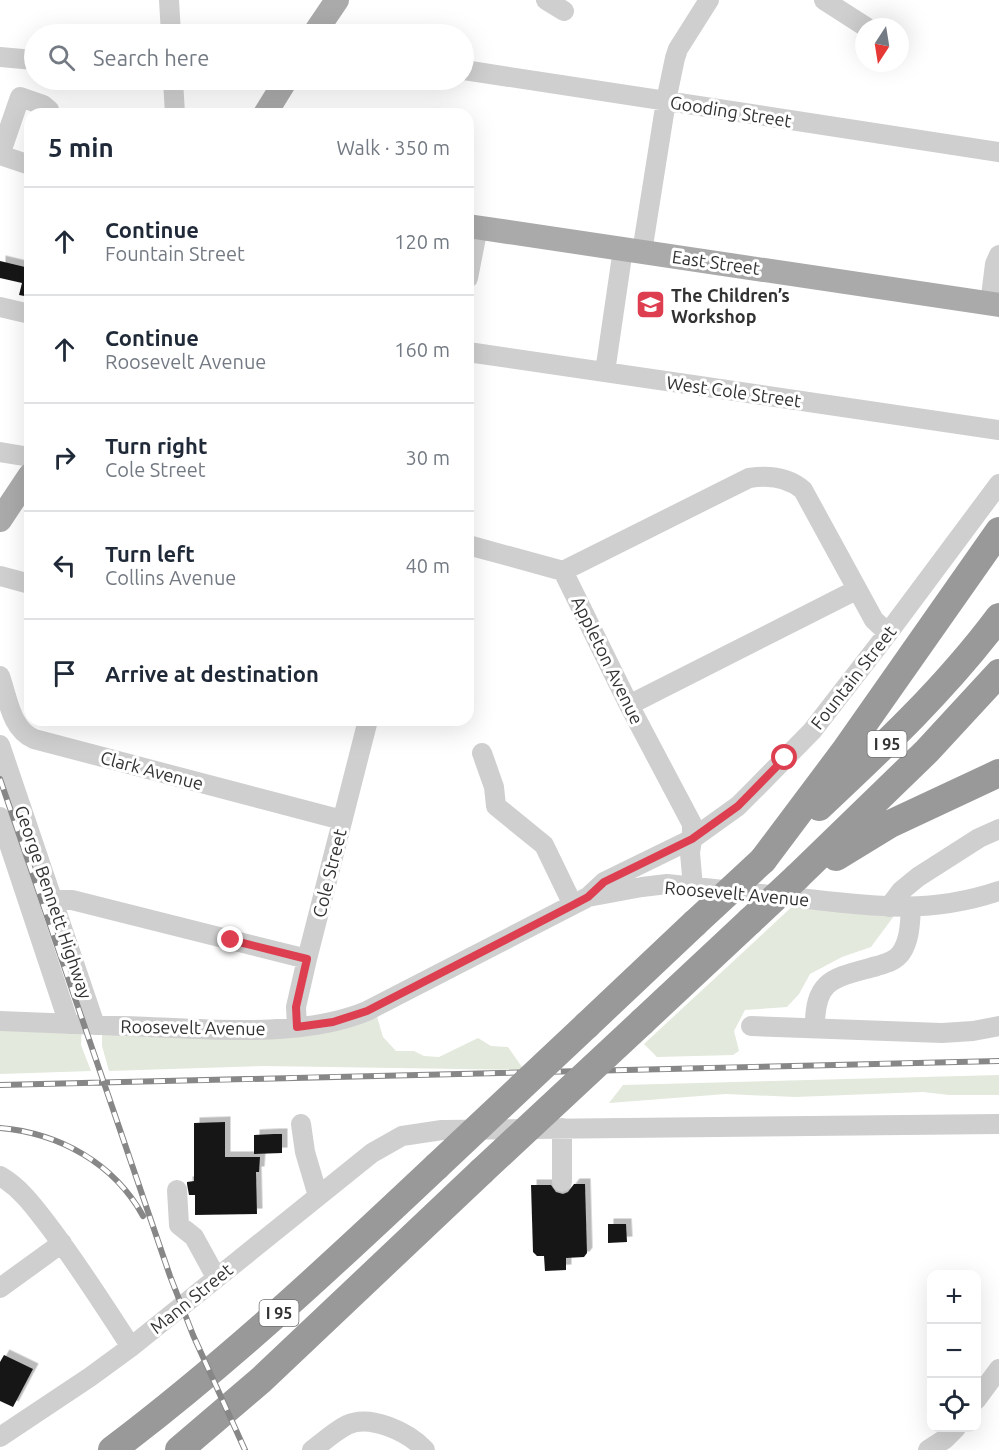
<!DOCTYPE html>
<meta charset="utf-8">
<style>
:root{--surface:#fff;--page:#f6f6f7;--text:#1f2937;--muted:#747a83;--line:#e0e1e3}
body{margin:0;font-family:Ubuntu,sans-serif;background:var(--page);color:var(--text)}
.controls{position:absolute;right:18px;bottom:18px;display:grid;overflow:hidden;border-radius:12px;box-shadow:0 6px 24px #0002}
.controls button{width:54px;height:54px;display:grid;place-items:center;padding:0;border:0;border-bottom:2px solid var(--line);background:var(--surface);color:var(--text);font:30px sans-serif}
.compass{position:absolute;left:855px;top:18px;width:54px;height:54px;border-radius:50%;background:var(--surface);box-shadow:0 6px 24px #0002;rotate:192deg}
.stop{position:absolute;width:18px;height:18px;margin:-14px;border:4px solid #de3f50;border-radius:50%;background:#fff}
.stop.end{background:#de3f50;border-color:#fff;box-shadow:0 2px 6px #0008}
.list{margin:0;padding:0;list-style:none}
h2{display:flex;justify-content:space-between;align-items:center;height:78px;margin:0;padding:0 24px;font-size:26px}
h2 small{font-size:20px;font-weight:400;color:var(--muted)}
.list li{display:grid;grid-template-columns:39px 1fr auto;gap:18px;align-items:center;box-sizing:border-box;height:108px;padding:0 24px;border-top:2px solid var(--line)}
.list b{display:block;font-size:22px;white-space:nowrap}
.list p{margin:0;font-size:20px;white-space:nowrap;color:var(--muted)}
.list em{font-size:20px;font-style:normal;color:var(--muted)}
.icon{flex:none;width:33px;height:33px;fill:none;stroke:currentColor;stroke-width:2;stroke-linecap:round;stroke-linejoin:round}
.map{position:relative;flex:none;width:999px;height:1450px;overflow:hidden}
.search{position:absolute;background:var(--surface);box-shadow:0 6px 24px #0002;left:24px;top:24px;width:450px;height:66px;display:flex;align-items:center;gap:15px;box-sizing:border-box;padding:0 21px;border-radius:33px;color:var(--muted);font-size:22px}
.panel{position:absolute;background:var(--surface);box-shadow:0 6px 24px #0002;left:24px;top:108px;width:450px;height:618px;border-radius:18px}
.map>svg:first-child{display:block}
.green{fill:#e3e9dc}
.building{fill:#191919;filter:url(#shadow)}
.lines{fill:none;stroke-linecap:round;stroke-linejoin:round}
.minor{stroke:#cfcfcf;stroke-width:20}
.major{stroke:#aaa;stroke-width:24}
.highway{stroke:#999;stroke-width:28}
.rail-casing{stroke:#878787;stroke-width:6}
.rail{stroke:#fff;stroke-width:4;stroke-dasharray:11;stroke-linecap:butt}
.highway-bridge{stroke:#999;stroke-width:28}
.route{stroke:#de3f50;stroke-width:8}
.labels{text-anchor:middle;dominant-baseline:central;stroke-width:6;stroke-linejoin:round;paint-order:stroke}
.shield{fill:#fff;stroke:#707070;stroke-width:1.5}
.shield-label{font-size:16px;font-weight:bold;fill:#323232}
.street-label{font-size:18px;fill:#323232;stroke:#fff}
.poi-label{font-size:18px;font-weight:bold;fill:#323232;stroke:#fff;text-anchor:start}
</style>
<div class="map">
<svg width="999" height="1450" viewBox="0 0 999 1450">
<defs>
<filter id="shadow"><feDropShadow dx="5.5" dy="-5.5" stdDeviation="0" flood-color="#0004"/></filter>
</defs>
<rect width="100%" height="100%" fill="#fff"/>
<path class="green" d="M 919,901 L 894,916 L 871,947 L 842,957 L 810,974 L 799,994 L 787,1007 L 745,1010 L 734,1031 L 739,1051 L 733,1055 L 657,1057 L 644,1044 L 796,903 Z
M 373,1003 L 383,1037 L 396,1051 L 414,1051 L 424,1056 L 439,1057 L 478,1038 L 491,1046 L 508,1047 L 524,1070 L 264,1066 L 109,1071 L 102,1046 L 102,1021 L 293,1021 Z
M 0,1018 L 82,1023 L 81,1045 L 91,1071 L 0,1074 Z
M 999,1075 L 999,1095 L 949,1095 L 923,1092 L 795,1097 L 726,1094 L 609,1103 L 623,1085 Z"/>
<path class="building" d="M 0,261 L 25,267 L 26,265 L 30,266 L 30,297 L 19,295 L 22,283 L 0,278 Z
M 225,1122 L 225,1157 L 260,1157 L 259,1172 L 256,1172 L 257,1214 L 195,1215 L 195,1195 L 189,1195 L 187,1184 L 187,1182 L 194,1181 L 194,1123 Z
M 274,1134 L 282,1134 L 282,1153 L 254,1154 L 254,1135 Z
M 574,1184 L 585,1184 L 587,1253 L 584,1257 L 566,1258 L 566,1270 L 545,1271 L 544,1256 L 537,1256 L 533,1252 L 531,1185 L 551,1185 L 556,1192 L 563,1194 L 568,1192 Z
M 608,1224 L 626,1224 L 627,1242 L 608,1243 Z
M 4,1355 L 33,1369 L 13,1407 L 0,1401 L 0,1362 Z"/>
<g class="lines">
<path class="minor" d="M 169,0 L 171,34
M 546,0 L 564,11
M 824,0 L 866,27
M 0,57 L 34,60
M 464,70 L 999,152
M 173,80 L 175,114
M 0,155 L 20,97 L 43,105 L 49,110 L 50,114
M 0,155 L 30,165
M 642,252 L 666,101 L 675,58 L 678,49 L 709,0
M 468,278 L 478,227
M 990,304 L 995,264 L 999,255
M 0,307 L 30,314
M 468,352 L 999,430
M 605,372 L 623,249
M 0,452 L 30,457
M 468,545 L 563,571 L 629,705 L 692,824 L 692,839 L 690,853 L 693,887
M 563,571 L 749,478 C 768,475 788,477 803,490 L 874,620 L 888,633
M 0,576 L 30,584
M 0,676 C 8,699 11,729 34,739 L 342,820
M 629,705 L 856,590
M 0,745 L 95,1025
M 482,753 L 494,787 L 496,806 L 544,845 L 573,905
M 0,817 L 69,1024
M 590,895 L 604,882 L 692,839 L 738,806 L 754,790 L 812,731 L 888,633 L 999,484
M 54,900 L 72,900 L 307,959
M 889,907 L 901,891 L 918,877 L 979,838 L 999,829
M 0,1021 C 50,1023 100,1025 150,1027 C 217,1030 305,1037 367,1011 L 588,897 L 642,887 L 667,884 C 714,889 761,894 808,899 C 877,907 931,914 999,891
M 751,1026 L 942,1033 L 973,1031 L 999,1026
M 297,1027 L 296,1007 L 307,959 L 368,720
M 815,1029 C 814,978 834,978 877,966 C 887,963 895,961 901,953 C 910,940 910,923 911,908
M 301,1124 L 305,1152 L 318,1196
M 562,1128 L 562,1182
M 0,1176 C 19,1187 32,1204 45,1221 C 76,1261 103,1304 131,1347
M 177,1190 L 179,1225 L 194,1237 L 216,1277
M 0,1288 L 62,1243
M 976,1400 L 999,1369
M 0,1437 L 90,1377 L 131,1347 L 372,1153 L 402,1136 L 442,1130 L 999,1124
M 312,1450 C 323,1442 335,1431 347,1425 C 370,1414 409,1432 425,1450
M 928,1450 L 945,1439 L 956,1428"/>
<path class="major" d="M 314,34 L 337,0
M 265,114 L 286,80
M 468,226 L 999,305
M 0,520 L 30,475"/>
<path class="highway" d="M 819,807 C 883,747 946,688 999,617
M 836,857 L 890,824 L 999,773
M 763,860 L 844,752 L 999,531
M 797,877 L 927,751 L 999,673
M 642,1022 L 750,921
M 587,1025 L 695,923
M 112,1450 C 227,1363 332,1265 437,1166
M 179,1450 L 261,1380 L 482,1171"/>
<defs>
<path id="rail" d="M 0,779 L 170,1276 L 193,1335 L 245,1450
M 0,1085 L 999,1061
M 0,1128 C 59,1133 114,1163 143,1216"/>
</defs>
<use href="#rail" class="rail-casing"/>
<use href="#rail" class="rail"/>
<path class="highway-bridge" d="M 750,921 L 797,877
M 695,923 L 763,860
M 437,1166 L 587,1025
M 482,1171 L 642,1022"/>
</g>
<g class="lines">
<path class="route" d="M 231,940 L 307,959 L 296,1007 L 297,1027 L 333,1022 L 367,1011 L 573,905 L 588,897 L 604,882 L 692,839 L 738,806 L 785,758"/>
</g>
<defs>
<symbol id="school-square" viewBox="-11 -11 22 22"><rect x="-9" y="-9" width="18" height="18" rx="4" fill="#de3f50" stroke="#fff"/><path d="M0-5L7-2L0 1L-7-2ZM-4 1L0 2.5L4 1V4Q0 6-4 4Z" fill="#fff"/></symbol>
</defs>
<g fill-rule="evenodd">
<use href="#school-square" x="634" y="288" width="33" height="33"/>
</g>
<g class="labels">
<g class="shield">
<rect x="867.5" y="731" width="39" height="26" rx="4.5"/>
<rect x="259.5" y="1300" width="39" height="26" rx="4.5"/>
</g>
<g class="shield-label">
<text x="887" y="744">I 95</text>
<text x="279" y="1313">I 95</text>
</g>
<g class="street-label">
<text transform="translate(731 111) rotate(9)">Gooding Street</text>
<text transform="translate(716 262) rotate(8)">East Street</text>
<text transform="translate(734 391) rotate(8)">West Cole Street</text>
<text transform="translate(608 660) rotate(64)">Appleton Avenue</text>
<text transform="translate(853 677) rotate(-52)">Fountain Street</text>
<text transform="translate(152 770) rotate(15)">Clark Avenue</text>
<text transform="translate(329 873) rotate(-76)">Cole Street</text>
<text transform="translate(737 893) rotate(5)">Roosevelt Avenue</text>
<text transform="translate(54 902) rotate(71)">George Bennett Highway</text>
<text transform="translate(193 1027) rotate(1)">Roosevelt Avenue</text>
<text transform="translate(191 1298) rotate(-39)">Mann Street</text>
</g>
<g class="poi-label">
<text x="671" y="295">The Children’s<tspan x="671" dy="21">Workshop</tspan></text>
</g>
</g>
</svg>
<div class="controls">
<button>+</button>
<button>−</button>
<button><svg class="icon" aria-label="locate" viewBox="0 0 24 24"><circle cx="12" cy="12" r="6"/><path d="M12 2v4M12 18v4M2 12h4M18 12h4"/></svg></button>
</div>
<svg class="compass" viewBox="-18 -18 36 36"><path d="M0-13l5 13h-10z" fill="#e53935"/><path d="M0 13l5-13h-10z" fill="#747a83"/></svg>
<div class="stop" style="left:785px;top:758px"></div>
<div class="stop end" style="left:231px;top:940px"></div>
<div class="search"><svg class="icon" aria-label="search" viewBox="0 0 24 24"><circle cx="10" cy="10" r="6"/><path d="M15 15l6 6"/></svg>Search here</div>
<section class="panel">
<h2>5 min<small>Walk · 350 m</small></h2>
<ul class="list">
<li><svg class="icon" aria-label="ahead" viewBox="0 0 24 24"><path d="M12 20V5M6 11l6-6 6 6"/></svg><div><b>Continue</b><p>Fountain Street</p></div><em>120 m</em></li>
<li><svg class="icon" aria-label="ahead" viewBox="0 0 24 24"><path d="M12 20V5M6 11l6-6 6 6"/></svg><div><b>Continue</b><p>Roosevelt Avenue</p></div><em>160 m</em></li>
<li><svg class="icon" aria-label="right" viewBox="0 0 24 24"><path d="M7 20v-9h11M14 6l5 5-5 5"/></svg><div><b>Turn right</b><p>Cole Street</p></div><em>30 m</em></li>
<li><svg class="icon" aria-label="left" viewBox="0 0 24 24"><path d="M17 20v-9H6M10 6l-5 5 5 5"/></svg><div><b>Turn left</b><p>Collins Avenue</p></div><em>40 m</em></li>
<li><svg class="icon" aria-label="arrive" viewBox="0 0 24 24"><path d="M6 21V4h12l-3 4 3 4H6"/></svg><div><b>Arrive at destination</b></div></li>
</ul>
</section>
</div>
